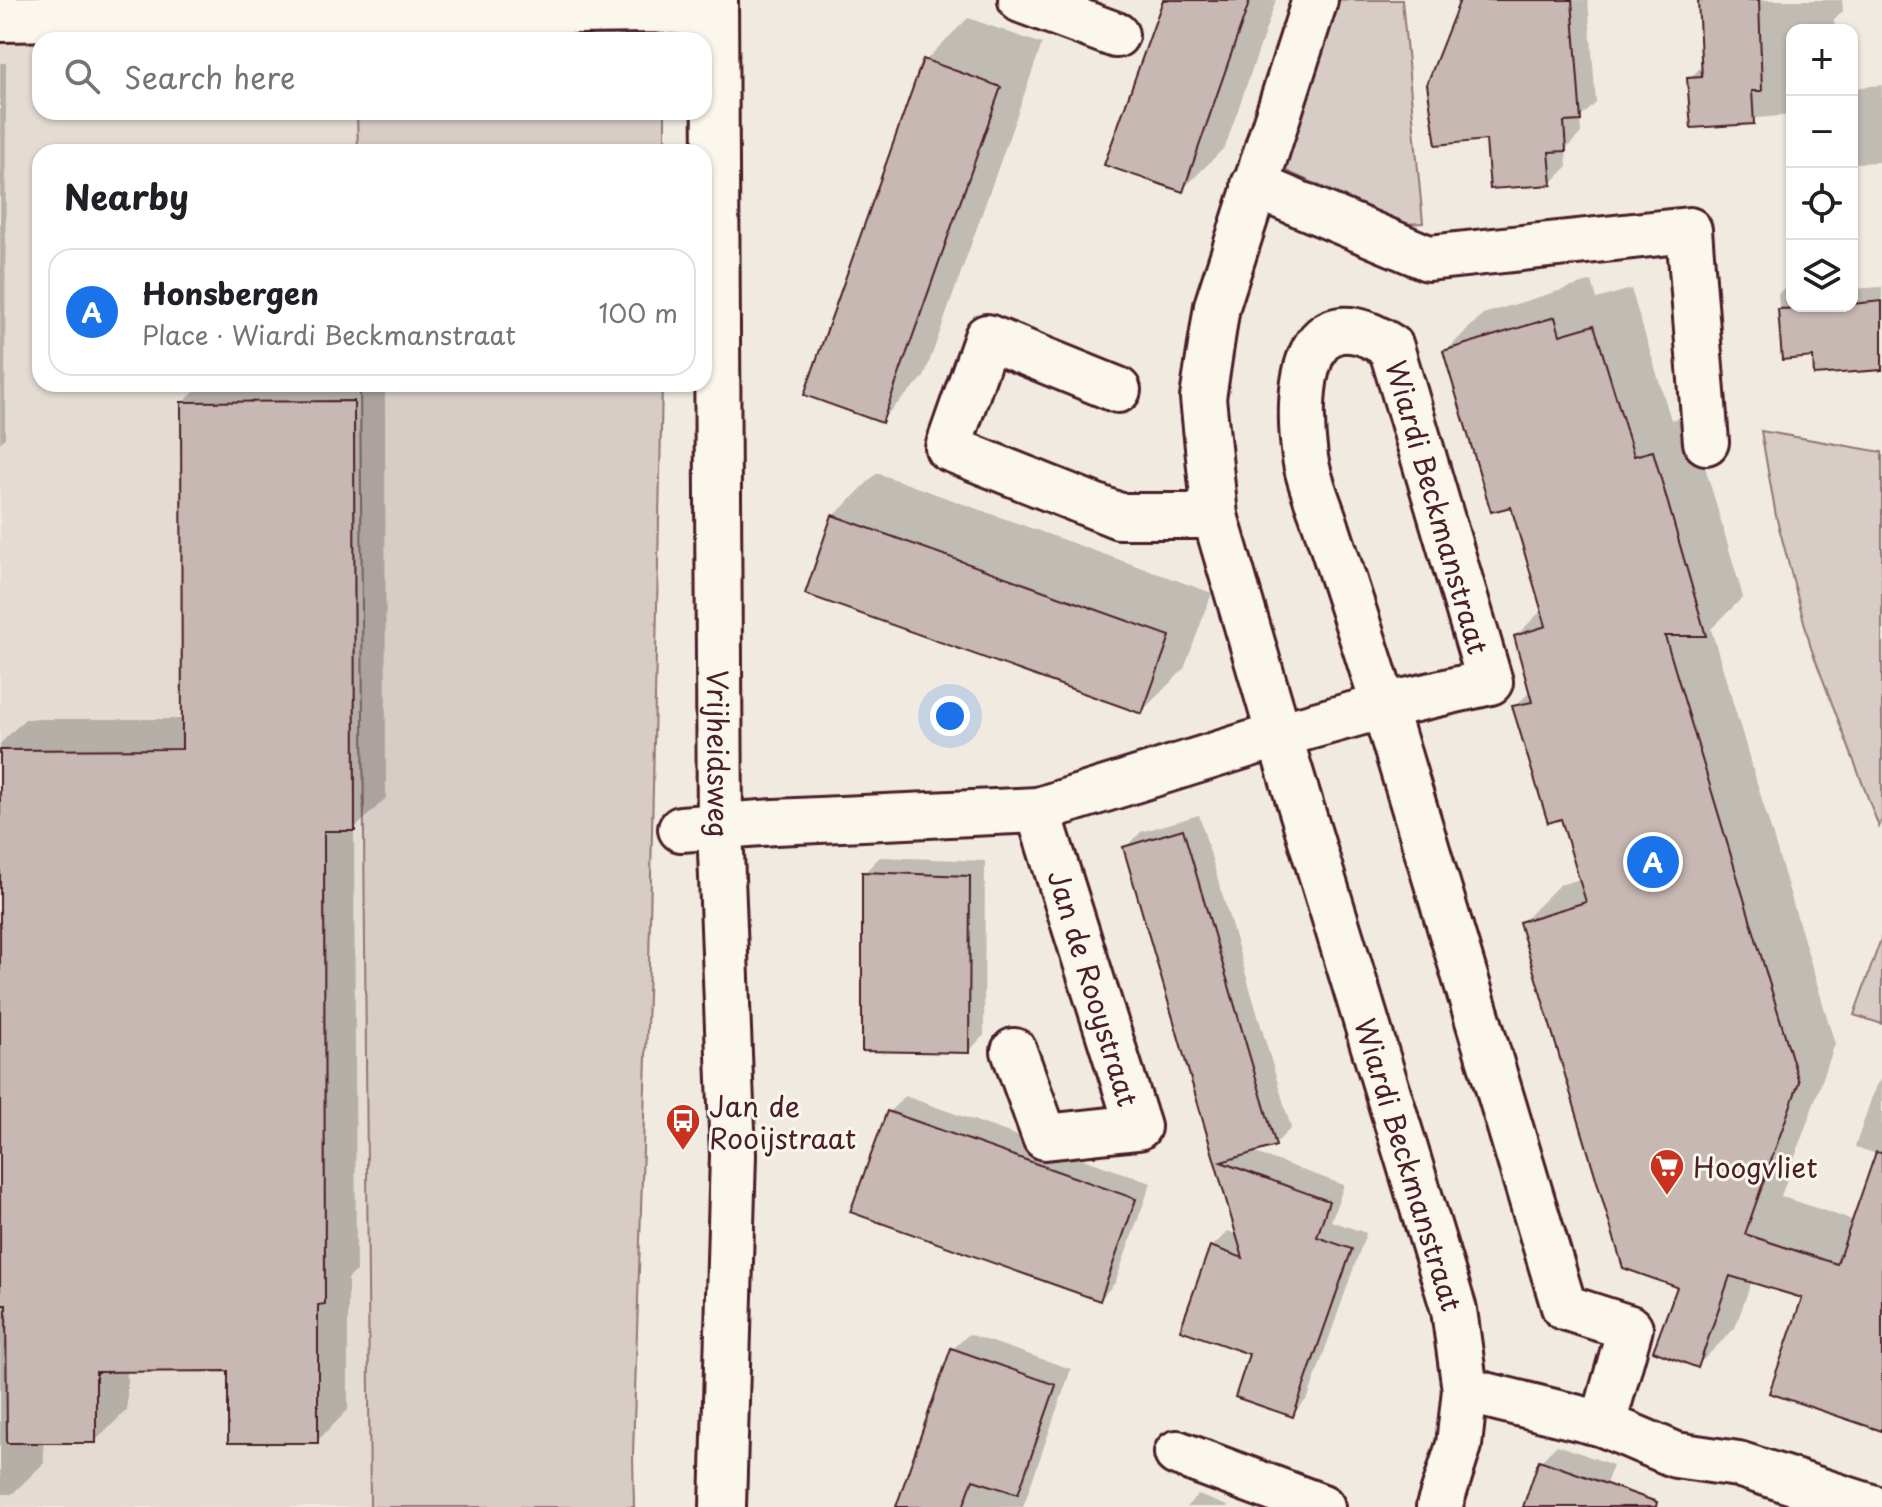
<!DOCTYPE html>
<meta charset="utf-8">
<style>
:root{--surface:#fff;--page:#f2f2f2;--text:#202124;--muted:#757577;--line:#e0e0e0;--accent:#1a73e8}
body{margin:0;font-family:"Playpen Sans",sans-serif;background:var(--page);color:var(--text)}
.controls{position:absolute;right:24px;top:24px;display:grid;overflow:hidden;border-radius:16px;box-shadow:0 2px 6px #0004}
.controls button{width:72px;height:72px;display:grid;place-items:center;padding:0;border:0;border-bottom:2px solid var(--line);background:var(--surface);color:var(--text);font:40px sans-serif}
.you{position:absolute;left:950px;top:716px;width:28px;height:28px;margin:-20px;border:6px solid #fff;border-radius:50%;background:#1a73e8;box-shadow:0 0 0 12px #1a73e833}
.badge{display:grid;place-items:center;width:52px;height:52px;border-radius:50%;background:var(--accent);color:#fff;font-size:26px;font-weight:700}
.pin{position:absolute;translate:-50% -50%;border:4px solid #fff;box-shadow:0 2px 8px #0006}
.list{margin:0;padding:0;list-style:none}
h2{display:flex;justify-content:space-between;align-items:center;height:104px;margin:0;padding:0 32px;font-size:34px}
h2 small{font-size:26px;font-weight:400;color:var(--muted)}
.list li{display:grid;grid-template-columns:52px 1fr auto;gap:24px;align-items:center;box-sizing:border-box;height:128px;margin:0 16px 16px;padding:0 16px;border:2px solid var(--line);border-radius:24px}
.list b{display:block;font-size:30px;white-space:nowrap}
.list p{margin:0;font-size:26px;white-space:nowrap;color:var(--muted)}
.list em{font-size:26px;font-style:normal;color:var(--muted)}
.icon{flex:none;width:44px;height:44px;fill:none;stroke:currentColor;stroke-width:2;stroke-linecap:round;stroke-linejoin:round}
.map{position:relative;flex:none;width:1882px;height:1507px;overflow:hidden}
.search{position:absolute;background:var(--surface);box-shadow:0 2px 6px #0004;left:32px;top:32px;width:680px;height:88px;display:flex;align-items:center;gap:20px;box-sizing:border-box;padding:0 28px;border-radius:24px;color:var(--muted);font-size:30px}
.panel{position:absolute;background:var(--surface);box-shadow:0 2px 6px #0004;left:32px;top:144px;width:680px;height:248px;border-radius:24px}
.map>svg:first-child{display:block}
.built{fill:#e4dbd2}
.green{fill:#d8ccc6;stroke:#917678;stroke-width:2}
.shadow{fill:#0003}
.building{fill:#c8b8b3;stroke:#4a1f2b;stroke-width:2}
.lines{fill:none;stroke-linecap:round;stroke-linejoin:round}
.minor-casing{stroke:#4a1f2b;stroke-width:50}
.tertiary-casing{stroke:#4a1f2b;stroke-width:50}
.minor{stroke:#fbf7ec;stroke-width:44}
.tertiary{stroke:#fbf7ec;stroke-width:44}
.labels{text-anchor:middle;dominant-baseline:central;stroke-width:6;stroke-linejoin:round;paint-order:stroke}
.street-label{font-size:28px;fill:#4a1f2b;stroke:#fbf7ec}
.poi-label{font-size:28px;fill:#4a1f2b;stroke:#fbf7ec;text-anchor:start}
</style>
<div class="map">
<svg width="1882" height="1507" viewBox="0 0 1882 1507">
<rect width="100%" height="100%" fill="#f0eae0"/>
<filter id="ink" filterUnits="userSpaceOnUse"><feTurbulence type="fractalNoise" baseFrequency=".0125" numOctaves="2"/><feDisplacementMap in="SourceGraphic" scale="16" xChannelSelector="R" yChannelSelector="G"/><feConvolveMatrix kernelMatrix="1 2 1 2 8 2 1 2 1" color-interpolation-filters="sRGB"/></filter>
<g filter="url(#ink)">
<path class="built" d="M 0,0 L 380,0 L 377,40 L 40,40 L 40,112 L 377,112 L 377,152 L 40,152 L 40,384 L 379,384 L 391,1507 L 0,1507 Z"/>
<path class="green" d="M 1326,0 L 1402,0 L 1423,223 L 1406,224 L 1268,163 Z
M 664,20 L 664,40 L 357,40 L 357,28 Z
M 357,112 L 665,112 L 665,152 L 358,152 Z
M 360,384 L 662,384 L 649,965 L 633,1453 L 634,1507 L 370,1507 Z
M 1761,431 L 1882,452 L 1882,819 L 1879,827 L 1811,648 L 1776,516 Z
M 1882,936 L 1882,1024 L 1854,1015 Z"/>
<path class="shadow" d="M 1164,0 L 1276,0 L 1225,147 L 1182,190 Z
M 1462,0 L 1588,0 L 1596,103 L 1580,118 L 1581,133 L 1566,149 L 1567,167 L 1551,183 L 1488,138 Z
M 1700,0 L 1842,0 L 1843,11 L 1834,19 L 1835,30 L 1792,30 L 1792,115 L 1756,118 L 1752,122 L 1689,79 L 1704,64 Z
M 968,18 L 1042,44 L 924,377 L 881,420 L 925,61 Z
M 0,63 L 6,63 L 5,438 L 0,443 Z
M 1882,85 L 1882,162 L 1852,163 L 1852,88 Z
M 1792,280 L 1792,306 L 1852,306 L 1852,289 L 1882,287 L 1882,367 L 1814,355 L 1784,358 L 1778,294 Z
M 1592,281 L 1597,299 L 1631,289 L 1671,420 L 1690,415 L 1743,597 L 1711,629 L 1835,1044 L 1781,1196 L 1854,1221 L 1877,1154 L 1855,1147 L 1876,1085 L 1882,1079 L 1882,1429 L 1805,1297 L 1752,1280 L 1735,1328 L 1698,1365 L 1679,1286 L 1521,923 L 1559,885 L 1581,879 L 1562,816 L 1514,707 L 1531,691 L 1516,636 L 1543,609 L 1512,505 L 1446,351 L 1483,314 Z
M 202,384 L 385,384 L 386,798 L 354,829 L 356,1271 L 348,1279 L 348,1410 L 317,1441 L 230,1369 L 127,1370 L 127,1410 L 95,1441 L 43,1441 L 44,1463 L 12,1494 L 0,1494 L 0,744 L 25,719 L 184,719 L 183,403 Z
M 877,473 L 1212,593 L 1184,669 L 1141,712 L 834,516 Z
M 1199,815 L 1291,1128 L 1275,1144 L 1250,1151 L 1344,1185 L 1331,1221 L 1366,1233 L 1308,1398 L 1292,1415 L 1252,1352 L 1212,1247 L 1228,1231 L 1238,1235 L 1125,848 L 1141,832 Z
M 880,857 L 985,861 L 984,1035 L 969,1051 L 864,873 Z
M 905,1096 L 1151,1183 L 1115,1283 L 1100,1299 L 889,1112 Z
M 969,1334 L 1071,1369 L 1023,1507 L 898,1507 L 953,1349 Z
M 1557,1445 L 1613,1465 L 1601,1497 L 1629,1507 L 1525,1507 L 1541,1461 Z
M 1198,1495 L 1230,1507 L 1186,1507 Z"/>
<path class="building" d="M 1163,0 L 1250,0 L 1183,192 L 1104,165 Z
M 1460,0 L 1572,0 L 1581,121 L 1564,122 L 1566,151 L 1549,152 L 1552,185 L 1490,189 L 1486,140 L 1436,145 L 1427,84 Z
M 1698,0 L 1759,0 L 1762,91 L 1752,91 L 1754,124 L 1691,128 L 1687,78 L 1702,77 Z
M 923,59 L 1001,87 L 882,423 L 804,395 Z
M 1882,301 L 1882,370 L 1814,375 L 1813,357 L 1782,360 L 1778,309 L 1852,306 L 1852,304 Z
M 1555,317 L 1560,335 L 1594,325 L 1634,456 L 1653,451 L 1706,636 L 1665,636 L 1799,1082 L 1745,1234 L 1837,1264 L 1876,1152 L 1882,1153 L 1882,1431 L 1769,1393 L 1802,1298 L 1730,1276 L 1698,1368 L 1653,1351 L 1677,1287 L 1623,1268 L 1519,922 L 1586,902 L 1561,819 L 1548,823 L 1512,706 L 1532,702 L 1514,636 L 1546,626 L 1511,507 L 1491,512 L 1443,351 Z
M 354,401 L 355,831 L 324,831 L 325,1304 L 318,1305 L 318,1443 L 228,1443 L 228,1371 L 96,1372 L 96,1443 L 7,1443 L 6,1305 L 0,1305 L 0,750 L 182,749 L 181,402 Z
M 832,515 L 1170,636 L 1142,714 L 805,594 Z
M 1183,829 L 1276,1146 L 1221,1162 L 1329,1201 L 1317,1237 L 1352,1249 L 1293,1417 L 1235,1397 L 1249,1354 L 1180,1330 L 1210,1246 L 1243,1258 L 1123,847 Z
M 862,872 L 970,876 L 969,1053 L 862,1051 Z
M 887,1111 L 1136,1199 L 1100,1301 L 850,1212 Z
M 951,1348 L 1056,1385 L 1018,1494 L 973,1480 L 963,1507 L 896,1507 Z
M 1539,1460 L 1657,1502 L 1656,1507 L 1523,1507 Z"/>
<g class="lines">
<defs>
<g id="minor">
<path d="M 1021,0 L 1116,35"/>
<path id="s1" d="M 1315,0 L 1217,306 L 1203,398 L 1215,516 L 1279,735 L 1454,1310 L 1465,1390 L 1459,1445 L 1439,1507"/>
<path d="M 0,19 L 652,10 L 714,14"/>
<path d="M 1254,185 L 1428,258 L 1689,230 L 1706,442"/>
<path d="M 1118,390 L 987,337 L 948,448 L 1119,516 L 1215,516"/>
<path d="M 681,829 L 775,822 L 1038,810 L 1279,735 L 1384,706 L 1490,682 L 1391,347 C 1301,288 1296,394 1305,457 C 1308,481 1321,508 1328,532 C 1347,591 1367,651 1385,710 C 1445,909 1504,1108 1564,1307 L 1630,1328 L 1603,1424"/>
<path d="M 1014,1051 L 1045,1137 L 1138,1127 L 1038,810"/>
<path d="M 1465,1390 L 1603,1424 L 1676,1455 L 1738,1464 L 1871,1507"/>
<path d="M 1177,1453 L 1322,1507"/>
</g>
<g id="tertiary">
<path id="s2" d="M 715,0 L 720,827 L 733,1155 L 723,1507"/>
</g>
</defs>
<use href="#minor" class="minor-casing"/>
<use href="#tertiary" class="tertiary-casing"/>
<use href="#minor" class="minor"/>
<use href="#tertiary" class="tertiary"/>
</g>
</g>
<defs>
<symbol id="bus-pin" viewBox="-11 -11 22 30"><path d="M0 17L-7.5 6A9.5 9.5 0 1 1 7.5 6Z" fill="#c8321e" stroke="#fbf7ec"/><path d="M-5-6H5V4H4V6H2V4H-2V6H-4V4H-5ZM-3.5-4V0h7V-4ZM-3.5 1.2v1.5H-2V1.2ZM2 1.2v1.5H3.5V1.2Z" fill="#fff"/></symbol>
<symbol id="supermarket-pin" viewBox="-11 -11 22 30"><path d="M0 17L-7.5 6A9.5 9.5 0 1 1 7.5 6Z" fill="#c8321e" stroke="#fbf7ec"/><path d="M-6-5.5h2.5l.6 2H6L4.5 2H-2.5L-4.4-4H-6ZM-1.5 3.2a1.3 1.3 0 1 0 .1 0ZM3 3.2a1.3 1.3 0 1 0 .1 0Z" fill="#fff"/></symbol>
</defs>
<g fill-rule="evenodd">
<use href="#bus-pin" x="663" y="1101" width="40" height="54"/>
<use href="#supermarket-pin" x="1647" y="1146" width="40" height="54"/>
</g>
<g class="labels">
<g class="street-label">
<text transform="translate(1438 507) rotate(74)">Wiardi Beckmanstraat</text>
<text stroke="none"><textPath href="#s2" startOffset="754">Vrijheidsweg</textPath></text>
<text transform="translate(1094 988) rotate(73)">Jan de Rooystraat</text>
<text stroke="none"><textPath href="#s1" startOffset="1210">Wiardi Beckmanstraat</textPath></text>
</g>
<g class="poi-label">
<text x="709" y="1105">Jan de<tspan x="709" dy="32">Rooijstraat</tspan></text>
<text x="1693" y="1166">Hoogvliet</text>
</g>
</g>
</svg>
<div class="controls">
<button>+</button>
<button>−</button>
<button><svg class="icon" aria-label="locate" viewBox="0 0 24 24"><circle cx="12" cy="12" r="6"/><path d="M12 2v4M12 18v4M2 12h4M18 12h4"/></svg></button>
<button><svg class="icon" aria-label="layers" viewBox="0 0 24 24"><path d="M12 4l9 5-9 5-9-5zM3 14l9 5 9-5"/></svg></button>
</div>
<div class="you"></div>
<div class="pin badge" style="left:1653px;top:862px">A</div>
<div class="search"><svg class="icon" aria-label="search" viewBox="0 0 24 24"><circle cx="10" cy="10" r="6"/><path d="M15 15l6 6"/></svg>Search here</div>
<section class="panel">
<h2>Nearby<small></small></h2>
<ul class="list">
<li><span class="badge">A</span><div><b>Honsbergen</b><p>Place · Wiardi Beckmanstraat</p></div><em>100 m</em></li>
</ul>
</section>
</div>
